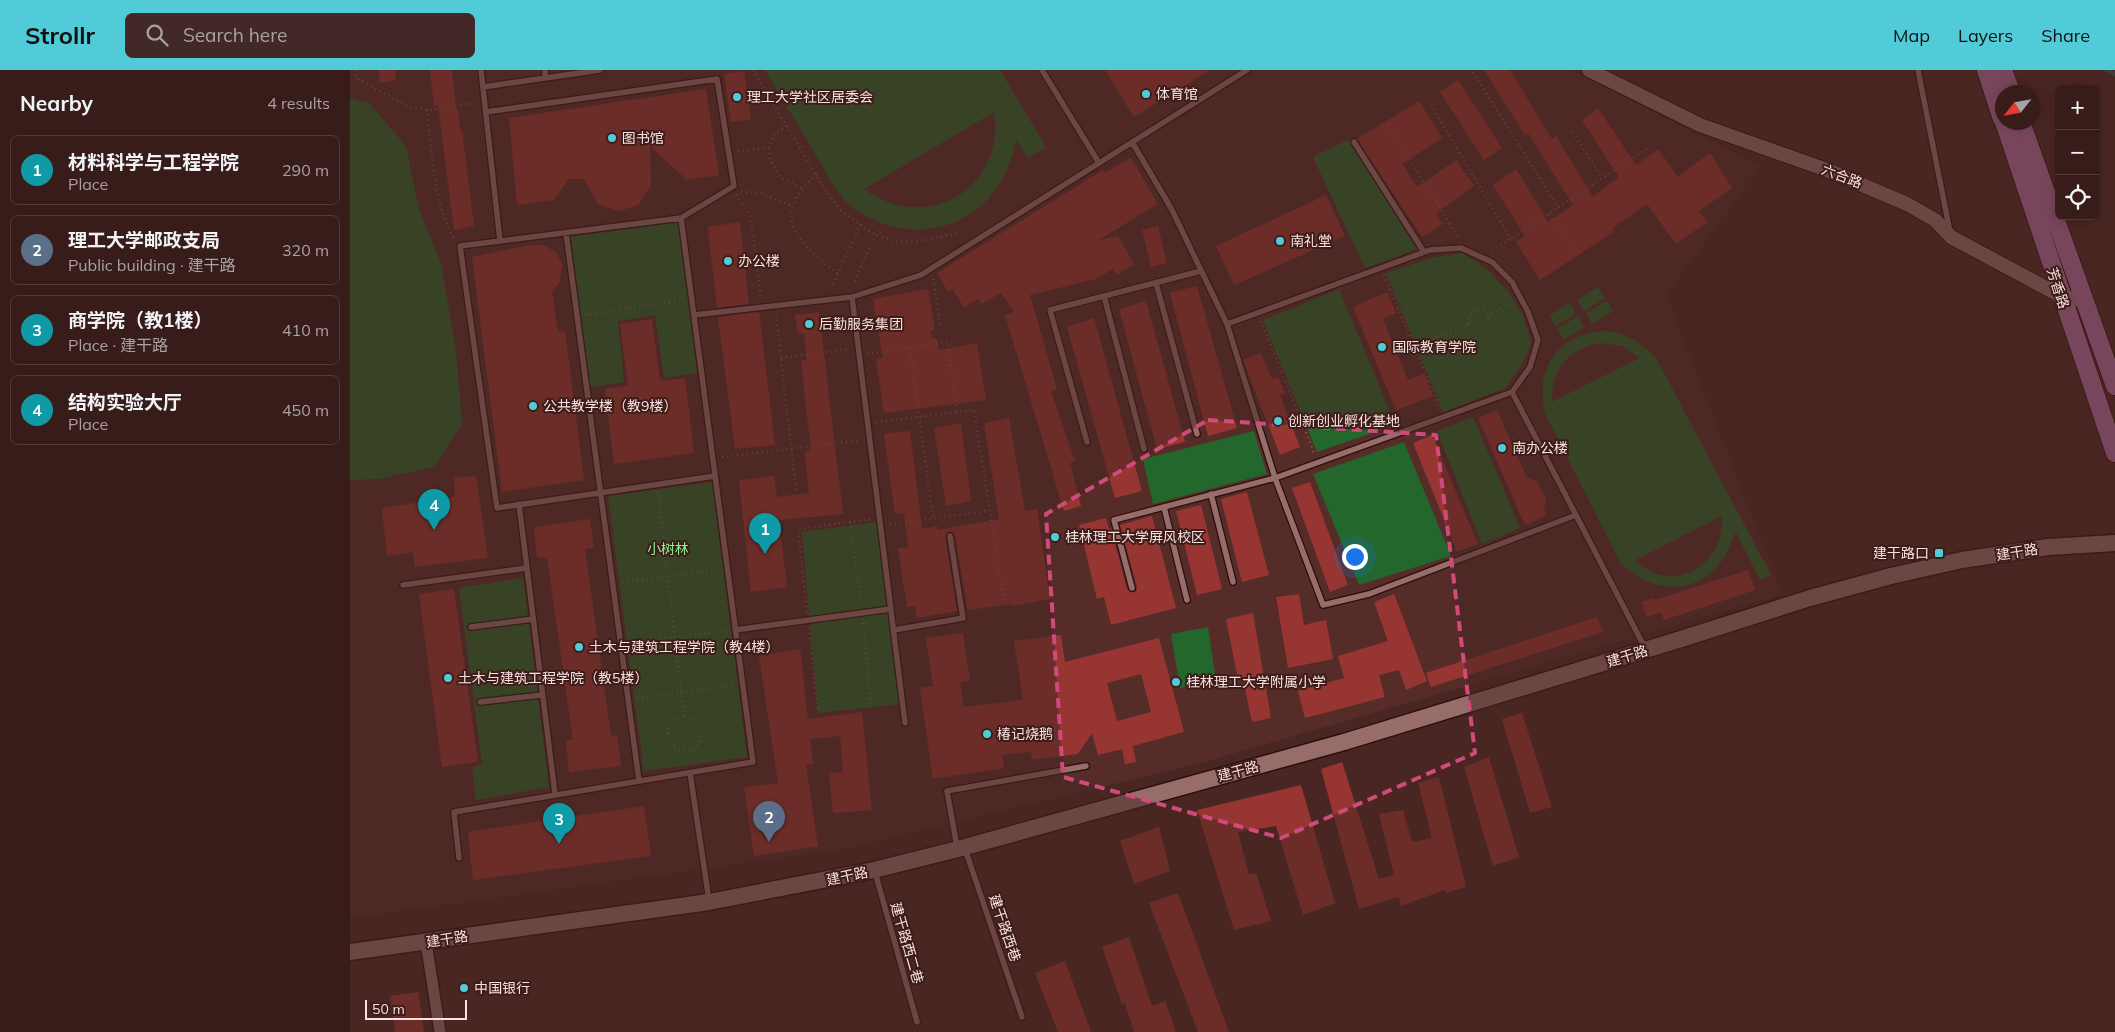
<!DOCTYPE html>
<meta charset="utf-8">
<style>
:root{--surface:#371c1a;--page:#422927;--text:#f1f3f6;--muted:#aaa1a2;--line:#513a39;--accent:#52cbd9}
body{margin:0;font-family:Mulish,"Noto Sans SC",sans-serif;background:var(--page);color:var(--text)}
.controls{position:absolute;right:15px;top:15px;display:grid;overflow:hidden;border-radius:8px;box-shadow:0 2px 12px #0003}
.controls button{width:45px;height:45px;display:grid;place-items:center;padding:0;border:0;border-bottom:1px solid var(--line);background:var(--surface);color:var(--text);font:25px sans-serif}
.compass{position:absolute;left:1645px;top:15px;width:45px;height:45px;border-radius:50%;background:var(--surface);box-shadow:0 2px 12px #0003;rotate:239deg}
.scale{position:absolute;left:15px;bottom:12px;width:102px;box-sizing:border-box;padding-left:5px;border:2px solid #f8e1de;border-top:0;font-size:14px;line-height:18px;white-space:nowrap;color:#f8e1de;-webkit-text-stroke:4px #3e1c19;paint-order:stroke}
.you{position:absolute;left:1004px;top:486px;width:18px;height:18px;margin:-12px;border:4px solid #fff;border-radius:50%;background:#1a73e8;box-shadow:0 0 0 8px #1a73e833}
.badge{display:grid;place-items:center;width:32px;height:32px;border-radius:50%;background:var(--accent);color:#fff;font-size:16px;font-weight:700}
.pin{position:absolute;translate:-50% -41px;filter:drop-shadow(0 1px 2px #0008)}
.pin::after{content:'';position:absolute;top:26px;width:18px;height:15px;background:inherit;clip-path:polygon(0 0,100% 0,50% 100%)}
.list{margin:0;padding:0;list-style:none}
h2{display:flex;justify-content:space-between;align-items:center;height:65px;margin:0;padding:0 20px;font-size:21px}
h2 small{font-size:16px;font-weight:400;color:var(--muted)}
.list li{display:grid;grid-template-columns:32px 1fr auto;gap:15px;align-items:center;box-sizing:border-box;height:70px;margin:0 10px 10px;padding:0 10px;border:1px solid var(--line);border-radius:8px}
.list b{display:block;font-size:19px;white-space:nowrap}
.list p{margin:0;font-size:16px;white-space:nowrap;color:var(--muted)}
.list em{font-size:16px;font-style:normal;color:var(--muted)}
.icon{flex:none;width:28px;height:28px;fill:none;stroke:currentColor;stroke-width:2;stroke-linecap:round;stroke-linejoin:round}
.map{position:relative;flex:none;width:1765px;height:962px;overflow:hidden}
header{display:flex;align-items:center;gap:30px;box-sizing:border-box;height:70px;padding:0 25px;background:var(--accent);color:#111}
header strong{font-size:24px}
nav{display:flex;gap:28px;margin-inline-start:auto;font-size:18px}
.search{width:350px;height:45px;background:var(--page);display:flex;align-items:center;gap:12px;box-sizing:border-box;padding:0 18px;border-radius:8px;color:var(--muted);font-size:19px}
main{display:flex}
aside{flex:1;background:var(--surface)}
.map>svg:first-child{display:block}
.built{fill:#562c28}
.green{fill:#24672c;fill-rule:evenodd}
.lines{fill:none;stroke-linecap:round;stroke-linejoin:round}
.stream{stroke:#2b5b60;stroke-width:4.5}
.building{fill:#973532;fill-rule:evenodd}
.service-casing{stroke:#2d0d0c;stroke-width:8}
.minor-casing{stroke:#2d0d0c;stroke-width:14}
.tertiary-casing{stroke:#2d0d0c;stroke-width:16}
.secondary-casing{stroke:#2d0d0c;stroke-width:19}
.primary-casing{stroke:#2d0d0c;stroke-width:20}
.path{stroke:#826360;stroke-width:2.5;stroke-dasharray:1 4;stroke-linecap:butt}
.service{stroke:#966d69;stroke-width:5.5}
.minor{stroke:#966d69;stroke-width:11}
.tertiary{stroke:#966d69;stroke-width:14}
.secondary{stroke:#966d69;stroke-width:16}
.primary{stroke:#b26ea3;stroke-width:18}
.marked{fill:none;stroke:#d04a7c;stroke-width:4;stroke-dasharray:10 6;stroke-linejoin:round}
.poi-dot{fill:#52cbd9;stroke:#3e1c19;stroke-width:2}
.labels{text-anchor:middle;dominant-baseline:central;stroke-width:4;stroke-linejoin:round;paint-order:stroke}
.poi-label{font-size:14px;fill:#f8e1de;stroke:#3e1c19;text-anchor:start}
.street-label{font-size:14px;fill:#f8e1de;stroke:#3e1c19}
.park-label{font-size:14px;fill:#8df494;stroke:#3e1c19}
</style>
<header>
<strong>Strollr</strong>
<div class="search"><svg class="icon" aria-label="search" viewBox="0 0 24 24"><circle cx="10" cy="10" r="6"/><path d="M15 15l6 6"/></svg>Search here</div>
<nav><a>Map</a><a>Layers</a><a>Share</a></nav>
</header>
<main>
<aside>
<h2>Nearby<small>4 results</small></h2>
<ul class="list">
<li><span class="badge" style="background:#0f9aa8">1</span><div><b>材料科学与工程学院</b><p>Place</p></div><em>290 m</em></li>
<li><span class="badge" style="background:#5c6f8a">2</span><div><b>理工大学邮政支局</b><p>Public building · 建干路</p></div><em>320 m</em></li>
<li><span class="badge" style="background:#0f9aa8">3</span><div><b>商学院（教1楼）</b><p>Place · 建干路</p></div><em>410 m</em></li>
<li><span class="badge" style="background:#0f9aa8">4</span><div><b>结构实验大厅</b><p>Place</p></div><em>450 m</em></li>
</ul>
</aside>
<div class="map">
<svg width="1765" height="962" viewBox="0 0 1765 962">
<rect width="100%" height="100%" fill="#492623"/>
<path class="built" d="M 0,0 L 1220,0 L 1411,96 L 1316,225 L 1432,524 L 851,693 L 494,779 L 0,848 L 0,410 L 28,409 L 112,354 L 106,281 L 91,193 L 69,139 L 56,76 L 19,33 L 0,28 Z"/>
<path class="green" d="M 415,0 L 650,0 L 696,77 L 678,88 L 666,70 C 659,105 642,134 609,150 C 572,168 524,159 495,130 C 482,116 474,98 464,82 C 448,55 431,27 415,0 ZM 644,42 C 656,119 576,165 514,119 Z
M 0,28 L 19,33 L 56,76 L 69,139 L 91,193 L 106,281 L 112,354 L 84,397 L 28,409 L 0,410 Z
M 998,70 L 1067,179 L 1015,198 L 963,87 Z
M 329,152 L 347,303 L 314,308 L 305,245 L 268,251 L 274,312 L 240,317 L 221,167 Z
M 1112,183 L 1138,200 L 1159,223 L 1172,244 L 1181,272 L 1173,293 L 1155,318 L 1093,342 L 1036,203 L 1085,187 Z
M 1248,217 L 1255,228 L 1234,241 L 1227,230 Z
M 989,219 L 1045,355 L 967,382 L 913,250 Z
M 1257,231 L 1263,241 L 1242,254 L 1236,243 Z
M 1220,233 L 1226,244 L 1206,256 L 1199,246 Z
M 1228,246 L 1234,257 L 1214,270 L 1207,259 Z
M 1248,261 C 1273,261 1289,270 1306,288 L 1421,505 L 1410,510 L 1386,462 C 1381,472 1378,484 1370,493 C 1343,528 1298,522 1270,492 L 1196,345 C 1184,302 1204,269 1248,261 ZM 1251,273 L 1273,276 L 1290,288 L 1202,332 C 1200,300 1220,277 1251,273 ZM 1372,446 C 1375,496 1322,527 1285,490 Z
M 1123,347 L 1170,458 L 1132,474 L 1087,361 Z
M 904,361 L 917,404 L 803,434 L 793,389 Z
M 1054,372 L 1101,486 L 1009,515 L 963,404 Z
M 362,412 L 397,687 L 294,701 L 258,426 Z
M 527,452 L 549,634 L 468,643 L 452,462 Z
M 173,508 L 199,717 L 126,730 L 122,697 L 132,694 L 109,518 Z
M 858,557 L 866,611 L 830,618 L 821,564 Z"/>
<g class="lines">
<path class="stream" d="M 1757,0 L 1765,4"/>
</g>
<path class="building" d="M 28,0 L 45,0 L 46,10 L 30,13 Z
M 80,0 L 102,0 L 106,39 L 108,39 L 110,60 L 112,60 L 124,156 L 104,160 L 88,35 L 84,35 Z
M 755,0 L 860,0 L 784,47 Z
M 1134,0 L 1160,0 L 1202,69 L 1206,66 L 1243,127 L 1269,107 L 1232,50 L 1248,38 L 1286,95 L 1308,79 L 1328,107 L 1360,83 L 1382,118 L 1349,141 L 1357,152 L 1326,174 L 1297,134 L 1263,158 L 1265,161 L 1190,210 L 1166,172 L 1175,166 L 1143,115 L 1166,99 L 1198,152 L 1223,135 L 1178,63 L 1175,65 Z
M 394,1 L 401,49 L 381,52 L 374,4 Z
M 1108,10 L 1152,78 L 1134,90 L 1090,22 Z
M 356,19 L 369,105 L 337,110 L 300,76 L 301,115 L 288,135 L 269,141 L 248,134 L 234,109 L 219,109 L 204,130 L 167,135 L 159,48 Z
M 1069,31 L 1092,68 L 1052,94 L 1067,117 L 1106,90 L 1124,116 L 1086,143 L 1093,154 L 1072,167 L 1007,69 Z
M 781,88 L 808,134 L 747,171 L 768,166 L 784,194 L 767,205 L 763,199 L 746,209 L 680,225 L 707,319 L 701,321 L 725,391 L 720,393 L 731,436 L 714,441 L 655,245 L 664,242 L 651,223 L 631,234 L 628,229 L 614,238 L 603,219 L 598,222 L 587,203 L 753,100 L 755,103 Z
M 976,125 L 995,166 L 884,215 L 866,176 Z
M 390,152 L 399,234 L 367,238 L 358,157 Z
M 808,156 L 817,193 L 801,197 L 792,160 Z
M 193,175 L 206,182 L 212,194 L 210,211 L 202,222 L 208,262 L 215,261 L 234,410 L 152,422 L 122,187 L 175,176 Z
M 847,216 L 887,358 L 858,366 L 820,223 Z
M 578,219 L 585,259 L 580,262 L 583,269 L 587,268 L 589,280 L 627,273 L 636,330 L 534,343 L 526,289 L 533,288 L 523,229 Z
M 1037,222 L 1046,243 L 1033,249 L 1058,310 L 1074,304 L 1083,326 L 1046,340 L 1003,237 Z
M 796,231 L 835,372 L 807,379 L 769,239 Z
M 409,242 L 425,375 L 385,379 L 368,247 Z
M 469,242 L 493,444 L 429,450 L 437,517 L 401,522 L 389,410 L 424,406 L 427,427 L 459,423 L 455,382 L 461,381 L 451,290 L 457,290 L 454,263 L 448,264 L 445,245 Z
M 744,248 L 792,421 L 765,428 L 717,257 Z
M 302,249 L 310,311 L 335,308 L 344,383 L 264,394 L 255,319 L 278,316 L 270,254 Z
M 911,283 L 922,309 L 928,307 L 935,323 L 930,325 L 950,377 L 930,385 L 893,290 Z
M 1147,340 L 1177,408 L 1187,411 L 1196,430 L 1194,438 L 1196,446 L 1175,455 L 1128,348 Z
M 659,348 L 675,441 L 687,439 L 700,529 L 663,536 L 662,534 L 618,540 L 605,465 L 600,461 L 597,463 L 595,467 L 607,541 L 567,548 L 565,536 L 557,537 L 548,479 L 558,477 L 554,443 L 545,444 L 534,364 L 560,361 L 572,459 L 587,456 L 588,460 L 649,449 L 634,353 Z
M 611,353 L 621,431 L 596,436 L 584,358 Z
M 1082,365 L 1128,474 L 1107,482 L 1063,373 Z
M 126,406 L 138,488 L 65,497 L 63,482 L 37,486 L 32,438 L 105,427 L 104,408 Z
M 960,412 L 998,515 L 980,522 L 942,418 Z
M 897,422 L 919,505 L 892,512 L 871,429 Z
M 851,435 L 872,519 L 847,525 L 826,441 Z
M 802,446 L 826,538 L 761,555 L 754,527 L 747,529 L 729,455 L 756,448 L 759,459 L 761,458 L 777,519 L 783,523 L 786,521 L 787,517 L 770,455 Z
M 240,449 L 244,478 L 235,479 L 261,666 L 267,665 L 271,696 L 219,702 L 216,671 L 223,670 L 197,487 L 187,488 L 184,457 Z
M 1398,500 L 1405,520 L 1314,550 L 1311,542 L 1297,547 L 1291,532 L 1304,528 L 1305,530 Z
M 104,519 L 128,692 L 92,697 L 69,524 Z
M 949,524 L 954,555 L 976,550 L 983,589 L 938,598 L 926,527 Z
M 1044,524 L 1077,611 L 1056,620 L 1049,600 L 1029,605 L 1035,627 L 955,648 L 948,621 L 994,608 L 988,586 L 1038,571 L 1024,532 Z
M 903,543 L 921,648 L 902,652 L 893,609 L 888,610 L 876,549 Z
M 1247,547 L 1253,562 L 1081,617 L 1076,603 Z
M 613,563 L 620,611 L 610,612 L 614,637 L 673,630 L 664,571 L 711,565 L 715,592 L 809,568 L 834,662 L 783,676 L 786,692 L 775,694 L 772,679 L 748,685 L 742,663 L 728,684 L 682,690 L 681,682 L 652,685 L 654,698 L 583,709 L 570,618 L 583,616 L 576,568 ZM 791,604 L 801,642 L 767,651 L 757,613 Z
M 450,579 L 458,649 L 512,642 L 522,740 L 483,743 L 479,703 L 493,702 L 490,666 L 460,669 L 463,694 L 456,695 L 468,776 L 404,786 L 394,717 L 428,713 L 409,586 Z
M 1172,643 L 1202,737 L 1180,743 L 1152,649 Z
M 1139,687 L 1169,787 L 1143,796 L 1114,697 Z
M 992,692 L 1029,809 L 1044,805 L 1029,744 L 1053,740 L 1062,772 L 1082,768 L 1068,713 L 1089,707 L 1116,817 L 1096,823 L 1095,820 L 1051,836 L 1049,827 L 1009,839 L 971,699 Z
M 951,715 L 985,833 L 953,845 L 926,756 L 888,762 L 899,805 L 906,803 L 921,851 L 884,860 L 847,740 Z
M 294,736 L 301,786 L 123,810 L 118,762 Z
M 809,757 L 820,801 L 784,814 L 770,771 Z
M 828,823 L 879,962 L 848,962 L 799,833 Z
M 779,867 L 802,936 L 815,931 L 826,962 L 784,962 L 775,933 L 772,934 L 752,877 Z
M 715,891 L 741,962 L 708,962 L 685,903 Z
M 68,922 L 74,962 L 45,962 L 40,926 Z"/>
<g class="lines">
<defs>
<path id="service" d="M 131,0 L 150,171
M 195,0 L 195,8
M 692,0 L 749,93
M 1568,0 L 1600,162
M 133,17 L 250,0
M 136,42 L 367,9 L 384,116 L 331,148 L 110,176 L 147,438 L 365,406
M 782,72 L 821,138 L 877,254 L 925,408 L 973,535 L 1019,524 L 1226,445
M 1004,72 L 1074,182
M 216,163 L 289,711
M 806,213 L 847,364
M 754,226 L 794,379
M 502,227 L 555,653
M 344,245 L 502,227 L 571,205 L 897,0
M 1162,322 L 1295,578
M 737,372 L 700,240 L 851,201
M 861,424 L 883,512
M 169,434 L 205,724
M 814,437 L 837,530
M 53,515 L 177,498
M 782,518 L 764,450 L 925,408 L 1162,322 L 1180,297 L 1188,270 L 1178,242 L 1162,212 L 1142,192 L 1111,178 L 1080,180 L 877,254
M 121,557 L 183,549
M 385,560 L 541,539
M 544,560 L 613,548 L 600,466
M 130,632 L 192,625
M 340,703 L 359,830
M 607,777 L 597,721 L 736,696
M 615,779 L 672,947
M 109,788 L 104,742 L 403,692 L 331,148
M 525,802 L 567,952"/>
<path id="minor" d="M 76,872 L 90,962"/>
<path id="tertiary" d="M 1239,0 L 1350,55 L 1477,100 L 1557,134 L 1585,150 L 1601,167 L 1711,226 L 1735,231"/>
<path id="secondary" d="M 0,882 L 359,832 L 524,800 L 608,779 L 994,672 L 1328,570 L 1460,528 L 1541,506 L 1612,490 L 1698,477 L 1765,473"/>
<path id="primary" d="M 1636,0 L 1652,49
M 1653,0 L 1661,22
M 1654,52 L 1765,383
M 1671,52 L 1765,316"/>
</defs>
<use href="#service" class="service-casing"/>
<use href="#minor" class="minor-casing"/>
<use href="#tertiary" class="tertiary-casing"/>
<use href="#secondary" class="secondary-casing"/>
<use href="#primary" class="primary-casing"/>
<path class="path" d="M 5,0 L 6,8 L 57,36 L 77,40 L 125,33
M 403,0 L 475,120 L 490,139 L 510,155 L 526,165 L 548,172 L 571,171 L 609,163
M 1123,2 L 1208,138
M 1081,35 L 1161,169
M 77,40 C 81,76 84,140 105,169
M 1039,55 L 1109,169
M 437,56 L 424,64 L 419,78 L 420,90 L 430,107 L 452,118
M 1223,62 L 1252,108
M 388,81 L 419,78
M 467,105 C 417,147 449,173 488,204
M 391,122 L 410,123 L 441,136
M 386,125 L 401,148 L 411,228
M 1199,144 L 1227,186
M 1142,181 L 1300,77
M 1034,205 L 1090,339
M 583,209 L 591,258
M 505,211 L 526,165 L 531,161
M 483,214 L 512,151
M 235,245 L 333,230
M 426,245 L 446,420
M 911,251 L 965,385
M 1118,255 L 1126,261 L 1133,260 L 1139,253 L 1139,245
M 1063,276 L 1118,255 L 1119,246 L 1125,240 L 1133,240 L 1139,245 L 1162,233
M 560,277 L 583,448
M 517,284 L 598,272 L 607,342
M 431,288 L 500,279
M 526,352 L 624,340 L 654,532
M 372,387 L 510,370
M 308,422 L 334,647
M 500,452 L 511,535
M 540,454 L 638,441
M 272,512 L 368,500
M 457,542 L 448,459 L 521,449
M 513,553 L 521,635
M 459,558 L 468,643
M 280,572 L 376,561
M 287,629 L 383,615
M318 664a17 17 0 1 1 34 0a17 17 0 1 1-34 0Z"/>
<use href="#service" class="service"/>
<use href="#minor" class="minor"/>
<use href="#tertiary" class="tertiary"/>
<use href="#secondary" class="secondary"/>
<use href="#primary" class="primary"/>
</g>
<path d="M0 0H1765V962H0ZM 858,350 L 1086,365 L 1125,683 L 931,768 L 713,707 L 696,444 Z" fill="#492623" fill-opacity=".55" fill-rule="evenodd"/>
<path class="marked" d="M 858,350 L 1086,365 L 1125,683 L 931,768 L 713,707 L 696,444 Z"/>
<g class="poi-dot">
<circle cx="796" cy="24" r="5"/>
<circle cx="387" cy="27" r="5"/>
<circle cx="262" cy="68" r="5"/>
<circle cx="930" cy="171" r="5"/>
<circle cx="378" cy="191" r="5"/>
<circle cx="459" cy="254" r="5"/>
<circle cx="1032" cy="277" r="5"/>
<circle cx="183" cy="336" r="5"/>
<circle cx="928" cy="351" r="5"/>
<circle cx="1152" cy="378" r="5"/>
<circle cx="705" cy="467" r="5"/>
<rect x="1584" y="478" width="10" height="10" rx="2.5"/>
<circle cx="229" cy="577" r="5"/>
<circle cx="98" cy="608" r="5"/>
<circle cx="826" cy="612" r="5"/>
<circle cx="637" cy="664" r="5"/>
<circle cx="114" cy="918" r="5"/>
</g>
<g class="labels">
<g class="poi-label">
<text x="806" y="24">体育馆</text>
<text x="397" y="27">理工大学社区居委会</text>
<text x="272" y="68">图书馆</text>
<text x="940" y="171">南礼堂</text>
<text x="388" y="191">办公楼</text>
<text x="469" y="254">后勤服务集团</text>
<text x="1042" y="277">国际教育学院</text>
<text x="193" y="336">公共教学楼（教9楼）</text>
<text x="938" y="351">创新创业孵化基地</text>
<text x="1162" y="378">南办公楼</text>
<text x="715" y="467">桂林理工大学屏风校区</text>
<text x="1579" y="483" text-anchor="end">建干路口</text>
<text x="239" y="577">土木与建筑工程学院（教4楼）</text>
<text x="108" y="608">土木与建筑工程学院（教5楼）</text>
<text x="836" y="612">桂林理工大学附属小学</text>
<text x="647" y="664">椿记烧鹅</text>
<text x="124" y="918">中国银行</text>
</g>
<g class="street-label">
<text transform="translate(1492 106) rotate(21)">六合路</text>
<text transform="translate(1708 218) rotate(72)">芳香路</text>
<text transform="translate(1667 482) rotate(-9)">建干路</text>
<text transform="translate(1277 586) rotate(-17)">建干路</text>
<text transform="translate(888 701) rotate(-15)">建干路</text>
<text transform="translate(497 806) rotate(-12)">建干路</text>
<text transform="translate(655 858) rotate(71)">建干路西巷</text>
<text transform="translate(97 869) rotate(-9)">建干路</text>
<text transform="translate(557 873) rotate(74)">建干路西二巷</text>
</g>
<g class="park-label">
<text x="318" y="479">小树林</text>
</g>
</g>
</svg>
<div class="controls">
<button>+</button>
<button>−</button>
<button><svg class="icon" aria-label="locate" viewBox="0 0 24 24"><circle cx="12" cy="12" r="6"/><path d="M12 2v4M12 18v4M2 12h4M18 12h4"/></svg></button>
</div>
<svg class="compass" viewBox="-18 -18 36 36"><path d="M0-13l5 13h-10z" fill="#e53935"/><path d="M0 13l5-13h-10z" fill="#aaa1a2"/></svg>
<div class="scale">50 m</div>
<div class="you"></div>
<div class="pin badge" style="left:415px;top:484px;background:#0f9aa8">1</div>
<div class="pin badge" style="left:419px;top:772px;background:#5c6f8a">2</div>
<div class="pin badge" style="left:209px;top:774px;background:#0f9aa8">3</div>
<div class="pin badge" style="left:84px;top:460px;background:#0f9aa8">4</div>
</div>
</main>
